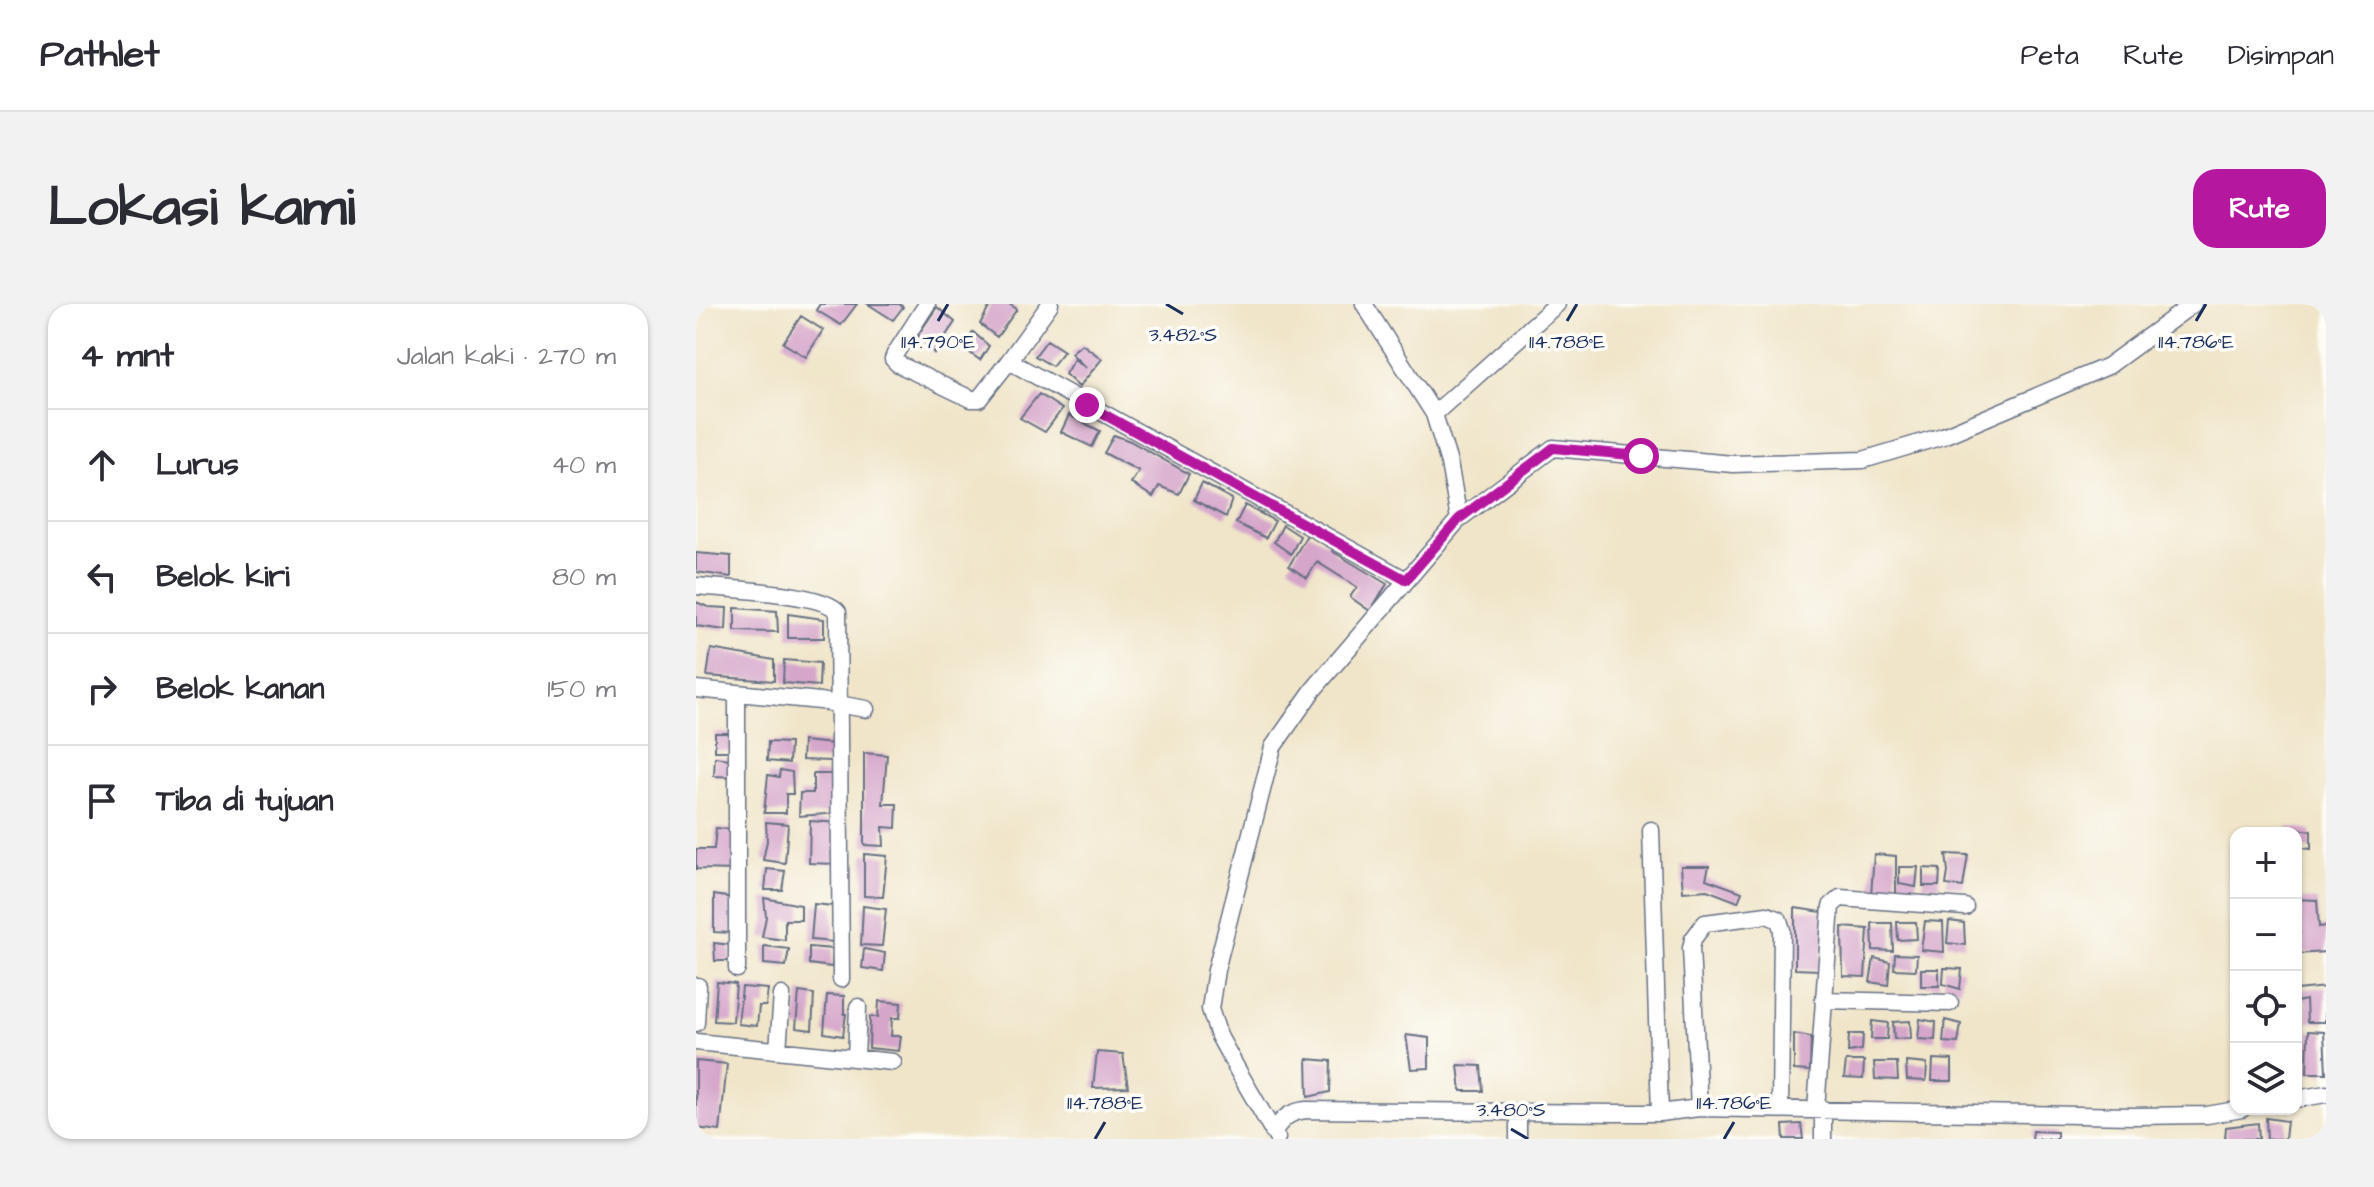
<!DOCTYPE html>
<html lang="id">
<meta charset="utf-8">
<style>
:root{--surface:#fff;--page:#f2f2f3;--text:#2b2b33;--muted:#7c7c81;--line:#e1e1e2;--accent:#b5179e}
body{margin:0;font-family:"Architects Daughter",sans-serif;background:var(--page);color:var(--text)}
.controls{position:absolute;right:24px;bottom:24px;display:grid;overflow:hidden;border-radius:16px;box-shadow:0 2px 6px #0004}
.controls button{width:72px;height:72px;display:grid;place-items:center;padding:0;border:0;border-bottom:2px solid var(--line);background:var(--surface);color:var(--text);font:40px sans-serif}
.stop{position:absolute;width:24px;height:24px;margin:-18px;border:6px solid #b5179e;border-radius:50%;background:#fff}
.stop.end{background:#b5179e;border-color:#fff;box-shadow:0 2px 8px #0008}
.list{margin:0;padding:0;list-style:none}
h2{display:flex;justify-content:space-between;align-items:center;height:104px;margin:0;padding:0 32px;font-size:34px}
h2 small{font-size:26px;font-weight:400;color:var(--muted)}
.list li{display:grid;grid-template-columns:52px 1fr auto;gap:24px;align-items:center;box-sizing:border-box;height:112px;padding:0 32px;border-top:2px solid var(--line)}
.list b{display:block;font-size:30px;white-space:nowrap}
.list em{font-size:26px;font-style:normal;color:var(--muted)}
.icon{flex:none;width:44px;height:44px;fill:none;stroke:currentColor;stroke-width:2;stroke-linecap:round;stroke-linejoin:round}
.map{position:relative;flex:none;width:1630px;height:835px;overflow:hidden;border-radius:24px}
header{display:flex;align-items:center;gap:48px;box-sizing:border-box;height:112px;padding:0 40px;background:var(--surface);border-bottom:2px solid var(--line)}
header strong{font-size:38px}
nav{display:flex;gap:44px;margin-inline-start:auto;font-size:28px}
.intro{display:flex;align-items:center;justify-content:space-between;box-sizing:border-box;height:192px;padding:0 48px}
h1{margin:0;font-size:56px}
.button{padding:20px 36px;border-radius:24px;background:var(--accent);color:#fff;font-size:28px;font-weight:700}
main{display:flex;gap:48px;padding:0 48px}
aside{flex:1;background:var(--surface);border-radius:24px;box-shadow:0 2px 6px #0004}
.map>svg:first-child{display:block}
.building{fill:#d5a5ca}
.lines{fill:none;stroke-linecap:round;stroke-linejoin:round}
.minor-casing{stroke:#666f83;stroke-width:19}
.minor{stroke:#fff;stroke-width:16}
.route{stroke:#b5179e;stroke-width:10}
.ticks{fill:none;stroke:#1b2f5e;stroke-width:3}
.ticks-label{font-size:20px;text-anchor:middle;fill:#1b2f5e;stroke:#fdfcf7;stroke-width:7;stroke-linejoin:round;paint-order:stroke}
</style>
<header>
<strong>Pathlet</strong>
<nav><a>Peta</a><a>Rute</a><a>Disimpan</a></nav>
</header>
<div class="intro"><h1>Lokasi kami</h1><a class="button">Rute</a></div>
<main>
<aside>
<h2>4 mnt<small>Jalan kaki · 270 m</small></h2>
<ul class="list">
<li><svg class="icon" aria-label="ahead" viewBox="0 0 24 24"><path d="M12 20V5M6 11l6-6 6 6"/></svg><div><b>Lurus</b></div><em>40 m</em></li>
<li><svg class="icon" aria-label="left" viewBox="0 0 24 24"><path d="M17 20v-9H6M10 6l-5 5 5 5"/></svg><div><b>Belok kiri</b></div><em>80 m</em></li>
<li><svg class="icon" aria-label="right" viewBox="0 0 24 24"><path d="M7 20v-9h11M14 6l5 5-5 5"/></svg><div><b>Belok kanan</b></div><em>150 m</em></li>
<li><svg class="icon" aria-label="arrive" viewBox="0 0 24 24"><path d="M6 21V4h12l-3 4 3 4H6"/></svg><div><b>Tiba di tujuan</b></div></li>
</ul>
</aside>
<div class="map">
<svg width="1630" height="835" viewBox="0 0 1630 835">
<rect width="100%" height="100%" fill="#fdfcf7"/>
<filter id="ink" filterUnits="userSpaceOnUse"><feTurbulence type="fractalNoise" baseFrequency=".0125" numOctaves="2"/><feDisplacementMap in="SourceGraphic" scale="16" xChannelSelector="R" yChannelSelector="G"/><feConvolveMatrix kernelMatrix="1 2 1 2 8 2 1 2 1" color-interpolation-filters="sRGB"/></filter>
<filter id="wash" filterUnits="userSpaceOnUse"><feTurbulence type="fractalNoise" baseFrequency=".006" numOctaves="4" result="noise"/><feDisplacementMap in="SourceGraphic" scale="32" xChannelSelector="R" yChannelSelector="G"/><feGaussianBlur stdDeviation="1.8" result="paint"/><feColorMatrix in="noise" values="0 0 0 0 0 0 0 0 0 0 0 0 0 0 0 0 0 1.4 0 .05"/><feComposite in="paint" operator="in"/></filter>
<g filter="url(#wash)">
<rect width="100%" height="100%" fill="#f0e5c9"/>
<g id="blocks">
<path class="building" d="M 124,0 L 161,0 L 145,21 L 120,6 Z
M 172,0 L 203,0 L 207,3 L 197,16 Z
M 295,0 L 313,0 L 321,5 L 301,33 L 284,20 Z
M 241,3 L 259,18 L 238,49 L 222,31 Z
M 105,12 L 127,26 L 110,53 L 87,39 Z
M 277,28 L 293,42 L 284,56 L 267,44 Z
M 351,36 L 368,47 L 356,62 L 339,52 Z
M 386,40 L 406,55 L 383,83 L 369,70 L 378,55 L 390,64 L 375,49 Z
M 343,90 L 366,105 L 349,128 L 324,114 Z
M 373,111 L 404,127 L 396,143 L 365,128 Z
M 418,131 L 434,137 L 493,170 L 483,190 L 463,182 L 457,193 L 435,179 L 443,167 L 408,149 Z
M 506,179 L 536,195 L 530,213 L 498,196 Z
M 549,201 L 579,217 L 570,234 L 540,219 Z
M 587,221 L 604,232 L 595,250 L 578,238 Z
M 612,229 L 639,243 L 636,247 L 691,280 L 674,307 L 654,293 L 661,283 L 621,258 L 611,274 L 593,262 Z
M 0,249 L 35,252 L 35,273 L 0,268 Z
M 0,298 L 12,303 L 31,304 L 30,326 L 0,322 Z
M 39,304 L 81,307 L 82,328 L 39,327 Z
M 92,310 L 128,315 L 128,334 L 92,334 Z
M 15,345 L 78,356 L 78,377 L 11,372 Z
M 88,356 L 124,359 L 123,382 L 87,379 Z
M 19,429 L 37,429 L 38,447 L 19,447 Z
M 107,437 L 137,440 L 136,457 L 106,456 Z
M 72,438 L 94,439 L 93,459 L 71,457 Z
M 168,449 L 191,451 L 187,500 L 201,500 L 200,524 L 187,523 L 188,542 L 168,541 Z
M 19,453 L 41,456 L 41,473 L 18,472 Z
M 84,466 L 96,468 L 97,490 L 90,490 L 90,509 L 68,509 L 72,471 L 83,473 Z
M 117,470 L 138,470 L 144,509 L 103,512 L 104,489 L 117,489 Z
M 114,517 L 145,519 L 140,560 L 113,559 Z
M 70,518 L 92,520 L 89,559 L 67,556 L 71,537 Z
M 1592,523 L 1615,527 L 1615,545 L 1600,543 L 1600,529 L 1591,529 Z
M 20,524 L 41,526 L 41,566 L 0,565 L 0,545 L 18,545 Z
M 168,550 L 191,552 L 187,593 L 168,592 Z
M 1178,550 L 1200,552 L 1200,593 L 1175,591 Z
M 1250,550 L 1272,551 L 1267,583 L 1250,581 L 1252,568 Z
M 985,562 L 1013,562 L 1010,575 L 1046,588 L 1042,598 L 1011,586 L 987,588 Z
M 1203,563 L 1222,563 L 1220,583 L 1203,580 Z
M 1227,564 L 1244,565 L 1243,582 L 1227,582 Z
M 71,565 L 89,567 L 86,586 L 69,586 Z
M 18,591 L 37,594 L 36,629 L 18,628 Z
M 68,594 L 105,601 L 105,616 L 89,616 L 89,636 L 66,633 L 70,613 Z
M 1600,595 L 1621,596 L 1623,623 L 1630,622 L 1630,648 L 1600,650 L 1600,629 L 1604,629 L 1603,624 L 1600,624 Z
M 118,600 L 137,602 L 138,638 L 115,636 Z
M 167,602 L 190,605 L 186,642 L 165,641 Z
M 1099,604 L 1133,609 L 1123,666 L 1099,665 Z
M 1229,617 L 1247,618 L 1248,648 L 1225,646 Z
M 1253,617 L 1268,619 L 1269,641 L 1251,639 Z
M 1201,618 L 1220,618 L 1221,635 L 1202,636 Z
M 1176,619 L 1196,619 L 1197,647 L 1177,646 Z
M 1146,623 L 1172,625 L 1169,673 L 1147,672 Z
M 18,639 L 35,641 L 34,657 L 19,657 Z
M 68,642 L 93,645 L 90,662 L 68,660 Z
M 113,643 L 137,645 L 136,663 L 113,660 Z
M 168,645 L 189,649 L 187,667 L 166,664 Z
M 1199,650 L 1221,651 L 1220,666 L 1198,665 Z
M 1178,654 L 1194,658 L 1192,681 L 1174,678 Z
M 1248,664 L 1266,665 L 1264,685 L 1247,680 Z
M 1225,665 L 1243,665 L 1243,682 L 1225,682 Z
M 21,678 L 40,680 L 37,718 L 18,717 Z
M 46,683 L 72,685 L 70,702 L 63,702 L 61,722 L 42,720 Z
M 1630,683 L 1629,718 L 1611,718 L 1610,696 L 1600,698 L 1600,686 Z
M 103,688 L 118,690 L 116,726 L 100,724 Z
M 131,691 L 148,692 L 148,710 L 150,710 L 147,732 L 128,729 Z
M 183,697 L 205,699 L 204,714 L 196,714 L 195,732 L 205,732 L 203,747 L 173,744 L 174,713 L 182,713 Z
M 1224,715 L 1240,718 L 1239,736 L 1222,735 Z
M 1249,716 L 1265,720 L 1262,739 L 1247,738 Z
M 1176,717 L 1192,719 L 1191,735 L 1175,735 Z
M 1214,717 L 1215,734 L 1198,735 L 1197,718 Z
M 1612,727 L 1628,728 L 1630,769 L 1611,769 Z
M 1098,730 L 1115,733 L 1114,767 L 1098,766 Z
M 1153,730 L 1167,730 L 1166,746 L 1152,748 Z
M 710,731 L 733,734 L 733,764 L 715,765 Z
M 401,748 L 427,750 L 432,783 L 397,784 Z
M 611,755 L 635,757 L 634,788 L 612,793 Z
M 1237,755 L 1256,756 L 1256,777 L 1236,777 Z
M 0,757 L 31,760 L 24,827 L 0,824 Z
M 1150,757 L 1168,757 L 1167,775 L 1148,774 Z
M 1178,758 L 1201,758 L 1202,776 L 1179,775 Z
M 1210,758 L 1231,760 L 1230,777 L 1211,776 Z
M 762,761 L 785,762 L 787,787 L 765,787 Z
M 1570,814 L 1591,817 L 1589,835 L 1571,835 Z
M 1562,819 L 1563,835 L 1529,835 L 1530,823 Z
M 1105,820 L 1107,835 L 1088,835 L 1087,821 Z
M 1337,827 L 1361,828 L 1361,835 L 1336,835 Z"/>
</g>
</g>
<g filter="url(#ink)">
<use href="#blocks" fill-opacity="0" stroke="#666f83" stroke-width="2"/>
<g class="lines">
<defs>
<path id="minor" d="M 231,0 L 199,50 L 197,55 L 202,60 L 275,95 L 283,95 L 313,57
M 354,0 L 313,57 L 710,276
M 738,110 L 861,0
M 763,215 L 857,144 L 1037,160 L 1167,156 L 1247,132 L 1412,62 L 1497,0
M 0,282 C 27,285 128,288 142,308 L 145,675
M 0,385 L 124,397 L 170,405
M 955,526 L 964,809
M 41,665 L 41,389
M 1127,696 L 1254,699
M 0,719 L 2,682
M 0,738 L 197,758
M 82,746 L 86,691
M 160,754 L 162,703
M 1600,795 L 1630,790
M 1003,804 L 995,644 L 997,635 L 1009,619 L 1071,611 L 1083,616 L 1086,626 L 1084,805
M 1120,805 L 1135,602 L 1144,594 L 1269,603
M 822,808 L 822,835
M 577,828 C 587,814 593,808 610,806 L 920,809 L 964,809 L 1003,804 L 1438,812 L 1511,811 L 1546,805
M 581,834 L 541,765 L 523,732 L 514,705 L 520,666 L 577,443 L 617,386 L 763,215 L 753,159 L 738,110 L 668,0
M 1127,835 L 1127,805"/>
</defs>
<use href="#minor" class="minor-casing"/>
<use href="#minor" class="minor"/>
</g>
</g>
<g class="lines" filter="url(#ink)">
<path class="route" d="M 391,101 L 710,276 L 763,215 L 857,144 L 945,152"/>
</g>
<path class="ticks" d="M 470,0 L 487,10M 242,17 L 252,0M 871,17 L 881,0M 1500,17 L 1510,0M 815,825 L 832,835M 399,835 L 409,818M 1028,835 L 1038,818"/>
<g class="ticks-label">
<text x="487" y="37">3.482°S</text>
<text x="242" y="44">114.790°E</text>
<text x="871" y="44">114.788°E</text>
<text x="1500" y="44">114.786°E</text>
<text x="409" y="805">114.788°E</text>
<text x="1038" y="805">114.786°E</text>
<text x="815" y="812">3.480°S</text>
</g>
</svg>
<div class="controls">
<button>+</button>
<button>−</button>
<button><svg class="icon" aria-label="locate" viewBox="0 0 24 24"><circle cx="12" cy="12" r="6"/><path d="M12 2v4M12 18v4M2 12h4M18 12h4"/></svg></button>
<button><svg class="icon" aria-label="layers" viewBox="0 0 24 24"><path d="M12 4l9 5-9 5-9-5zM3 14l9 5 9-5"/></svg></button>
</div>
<div class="stop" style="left:945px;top:152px"></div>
<div class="stop end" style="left:391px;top:101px"></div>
</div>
</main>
